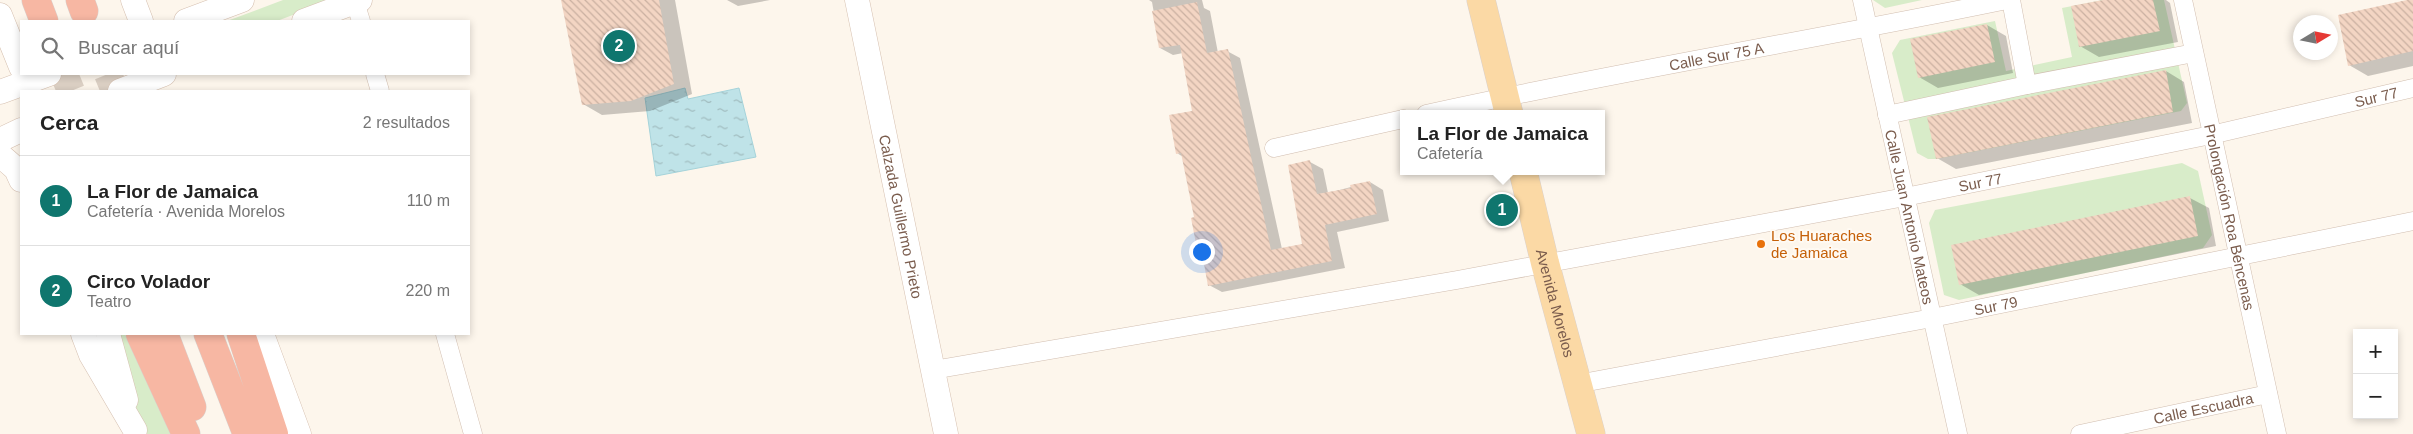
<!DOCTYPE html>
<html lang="es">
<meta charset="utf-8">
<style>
:root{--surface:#fff;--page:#f2f2f2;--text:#222;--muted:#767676;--line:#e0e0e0;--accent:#0f766e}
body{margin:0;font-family:Arial,sans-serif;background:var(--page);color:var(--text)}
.controls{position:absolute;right:15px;bottom:15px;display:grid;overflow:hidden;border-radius:0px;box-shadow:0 2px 8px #0003}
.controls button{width:45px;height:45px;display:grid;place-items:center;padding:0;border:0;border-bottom:1px solid var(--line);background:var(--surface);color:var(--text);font:25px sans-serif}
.compass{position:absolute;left:2293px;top:15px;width:45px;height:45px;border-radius:50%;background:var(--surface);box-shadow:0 2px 8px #0003;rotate:80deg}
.you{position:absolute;left:1201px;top:251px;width:18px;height:18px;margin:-12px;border:4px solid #fff;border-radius:50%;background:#1a73e8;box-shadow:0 0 0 8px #1a73e833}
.badge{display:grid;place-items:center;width:32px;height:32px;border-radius:50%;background:var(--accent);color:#fff;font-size:16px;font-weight:700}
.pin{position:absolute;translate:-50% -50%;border:2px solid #fff;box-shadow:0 1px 5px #0006}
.popup{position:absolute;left:1400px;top:110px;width:205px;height:65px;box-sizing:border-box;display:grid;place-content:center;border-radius:0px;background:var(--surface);filter:drop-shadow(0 1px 4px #0005);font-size:16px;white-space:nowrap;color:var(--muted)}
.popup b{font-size:19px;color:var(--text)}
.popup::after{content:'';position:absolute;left:50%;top:100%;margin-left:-10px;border:10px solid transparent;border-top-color:var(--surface)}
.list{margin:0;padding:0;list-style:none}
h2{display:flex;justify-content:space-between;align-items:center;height:65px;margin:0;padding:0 20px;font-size:21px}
h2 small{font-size:16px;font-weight:400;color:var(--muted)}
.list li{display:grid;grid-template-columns:32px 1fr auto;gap:15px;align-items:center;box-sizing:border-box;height:90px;padding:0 20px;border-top:1px solid var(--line)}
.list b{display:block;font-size:19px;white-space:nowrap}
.list p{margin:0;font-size:16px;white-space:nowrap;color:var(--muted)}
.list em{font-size:16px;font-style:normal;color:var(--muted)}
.icon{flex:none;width:28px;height:28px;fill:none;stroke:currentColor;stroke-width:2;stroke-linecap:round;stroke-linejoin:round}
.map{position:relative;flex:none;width:2413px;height:434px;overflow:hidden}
.search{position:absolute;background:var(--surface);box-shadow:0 2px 8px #0003;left:20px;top:20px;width:450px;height:55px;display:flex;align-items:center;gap:12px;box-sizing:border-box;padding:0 18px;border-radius:0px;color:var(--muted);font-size:19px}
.panel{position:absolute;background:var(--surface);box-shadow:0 2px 8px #0003;left:20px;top:90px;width:450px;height:245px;border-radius:0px}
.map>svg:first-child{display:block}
.grass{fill:#d8ecc9}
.water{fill:url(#water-ripples);stroke:#a5d3da}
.shadow{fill:#0003}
.building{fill:url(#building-back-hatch)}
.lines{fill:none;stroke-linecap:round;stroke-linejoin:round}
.highway-tunnel{stroke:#dcd0c4;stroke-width:28;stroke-dasharray:28 14;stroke-linecap:butt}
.street-casing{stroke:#d1beb0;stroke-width:19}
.secondary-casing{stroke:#d6c0b0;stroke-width:25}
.primary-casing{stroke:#dad1cd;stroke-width:29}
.highway-casing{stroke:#dad1cd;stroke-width:29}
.street{stroke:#fff;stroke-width:18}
.secondary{stroke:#fff;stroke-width:24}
.primary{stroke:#fbd9a5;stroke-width:28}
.highway{stroke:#f7b7a3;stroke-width:28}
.food-dot{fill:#e8710a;stroke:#fffaf3;stroke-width:2}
.labels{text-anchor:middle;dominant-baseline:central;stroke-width:4;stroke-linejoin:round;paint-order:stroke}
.street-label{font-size:15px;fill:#7a5c4d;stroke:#fffaf3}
.food-label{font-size:15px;fill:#c56008;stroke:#fffaf3;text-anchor:start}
</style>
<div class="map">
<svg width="2413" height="434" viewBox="0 0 2413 434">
<defs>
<pattern id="water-ripples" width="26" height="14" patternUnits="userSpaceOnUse" patternTransform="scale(1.25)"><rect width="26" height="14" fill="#bfe3e8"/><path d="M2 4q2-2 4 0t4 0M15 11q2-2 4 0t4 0" fill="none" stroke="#a0bbbe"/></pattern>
<pattern id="building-back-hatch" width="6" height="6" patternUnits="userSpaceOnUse" patternTransform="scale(1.25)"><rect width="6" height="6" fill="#f3d5c3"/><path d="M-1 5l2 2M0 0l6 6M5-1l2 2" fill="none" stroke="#cab0a1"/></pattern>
</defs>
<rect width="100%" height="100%" fill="#fdf6ec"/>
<path class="grass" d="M 283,0 L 332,0 L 277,21 L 227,21 Z
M 1873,0 L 1922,0 L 1885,8 Z
M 2103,0 L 2164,0 L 2187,103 L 2181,111 L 1936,159 L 1928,159 L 1917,153 L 1892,53 L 1900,40 L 1995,21 L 2006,71 L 2072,57 L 2062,8 Z
M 2182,163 L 2198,171 L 2212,235 L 2203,248 L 1959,300 L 1944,295 L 1929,223 L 1935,210 Z
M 115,334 L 125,334 L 176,434 L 143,434 Z"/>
<path class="water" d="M 685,88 L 688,99 L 739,88 L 756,157 L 656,176 L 645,98 Z"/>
<path class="shadow" d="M 563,0 L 675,0 L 692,94 L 650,111 L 602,115 L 583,104 Z
M 727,0 L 770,0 L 738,6 Z
M 1149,0 L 1202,0 L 1204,8 L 1210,11 L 1218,53 L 1227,51 L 1240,58 L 1282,249 L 1303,245 L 1310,162 L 1323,169 L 1328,193 L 1370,182 L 1383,190 L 1389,221 L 1337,232 L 1345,268 L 1222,292 L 1209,285 L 1204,256 L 1199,253 L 1195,218 L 1183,157 L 1177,153 L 1194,112 L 1183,53 L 1173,55 L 1160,48 L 1152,2 Z
M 2110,0 L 2166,0 L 2170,3 L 2178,42 L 2099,57 L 2080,46 Z
M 2413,0 L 2413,66 L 2368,76 L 2349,65 Z
M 1987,25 L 2006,36 L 2013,73 L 1938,88 L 1919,77 Z
M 2166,71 L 2184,82 L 2192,123 L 1956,169 L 1937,158 Z
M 2190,198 L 2209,208 L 2216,246 L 1979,295 L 1960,284 Z"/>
<path class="building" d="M 561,0 L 659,0 L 674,84 L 631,101 L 582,105 Z
M 2103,0 L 2153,0 L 2160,31 L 2079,47 L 2071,6 Z
M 2407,0 L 2413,0 L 2413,51 L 2348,66 L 2338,15 Z
M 1197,2 L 1207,53 L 1228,49 L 1271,250 L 1302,244 L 1288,165 L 1310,160 L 1317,194 L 1351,188 L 1350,185 L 1370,181 L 1377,214 L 1325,225 L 1332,261 L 1208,286 L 1202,253 L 1198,254 L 1191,218 L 1194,217 L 1181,153 L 1176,154 L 1169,115 L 1192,111 L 1180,45 L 1159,48 L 1152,11 Z
M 1987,24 L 1995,62 L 1918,78 L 1910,39 Z
M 2166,70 L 2173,112 L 1936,159 L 1927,117 Z
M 2190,196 L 2198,236 L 1959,285 L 1951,245 Z"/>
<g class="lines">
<path class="highway-tunnel" d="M 64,74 L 71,91
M 108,74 L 115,91"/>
<defs>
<g id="street">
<path id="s1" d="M 1862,0 L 1958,434"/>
<path d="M 2011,0 L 2027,85"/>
<path id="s2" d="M 2183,0 L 2277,434"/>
<path d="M 355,2 L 361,21"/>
<path d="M 375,74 L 380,91"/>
<path id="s3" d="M 1426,114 C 1619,71 1814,40 2007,0"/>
<path d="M 1887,115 L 2027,85 L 2194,53"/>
<path d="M 1274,148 L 1403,119"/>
<path d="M 445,334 L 473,434"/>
<path id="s4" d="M 933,370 L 1457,280 L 1905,197 L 2211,135 L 2413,88"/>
<path id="s5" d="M 1577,384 L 1932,318 L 2413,221"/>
<path id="s6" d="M 2080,434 L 2268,394"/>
</g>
<g id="secondary">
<path d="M 133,0 L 141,21"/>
<path id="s7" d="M 857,0 L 946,434"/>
<path d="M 0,15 L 21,67"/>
<path d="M 186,21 L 242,0"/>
<path d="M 304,21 L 360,0"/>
<path d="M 120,91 L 164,74"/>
<path d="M 0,92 L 49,74"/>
<path d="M 0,140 L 21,130"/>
<path d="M 0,155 L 16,169 L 21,180"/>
<path d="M 83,334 L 91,355 L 135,430"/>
<path d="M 108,334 L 126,400"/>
<path d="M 262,334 L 299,434"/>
</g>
<g id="primary">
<path d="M 1481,0 L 1509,114"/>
<path id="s8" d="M 1523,171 L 1545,263 L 1591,434"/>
</g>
<path id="highway" d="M 36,0 L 44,21
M 80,0 L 84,11
M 140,334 L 186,434
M 164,334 L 192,407
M 208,334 L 247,434
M 241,334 L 274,434"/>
</defs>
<use href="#street" class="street-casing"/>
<use href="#secondary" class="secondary-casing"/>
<use href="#primary" class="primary-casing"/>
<use href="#highway" class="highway-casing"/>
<use href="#street" class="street"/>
<use href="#secondary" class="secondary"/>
<use href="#primary" class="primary"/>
<use href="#highway" class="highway"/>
</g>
<circle class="food-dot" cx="1761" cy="244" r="5"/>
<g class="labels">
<g class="street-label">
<text stroke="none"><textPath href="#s3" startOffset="296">Calle Sur 75 A</textPath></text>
<text stroke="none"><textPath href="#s4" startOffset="1469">Sur 77</textPath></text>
<text stroke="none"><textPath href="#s4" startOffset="1064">Sur 77</textPath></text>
<text stroke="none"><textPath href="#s7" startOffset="221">Calzada Guillermo Prieto</textPath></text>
<text stroke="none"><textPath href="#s1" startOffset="222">Calle Juan Antonio Mateos</textPath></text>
<text stroke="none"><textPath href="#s2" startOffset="222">Prolongación Roa Béncenas</textPath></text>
<text stroke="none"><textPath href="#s8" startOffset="136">Avenida Morelos</textPath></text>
<text stroke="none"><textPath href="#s5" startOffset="426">Sur 79</textPath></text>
<text stroke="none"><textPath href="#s6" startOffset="126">Calle Escuadra</textPath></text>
</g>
<g class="food-label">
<text x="1771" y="235">Los Huaraches<tspan x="1771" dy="17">de Jamaica</tspan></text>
</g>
</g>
</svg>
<div class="controls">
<button>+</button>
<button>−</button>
</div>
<svg class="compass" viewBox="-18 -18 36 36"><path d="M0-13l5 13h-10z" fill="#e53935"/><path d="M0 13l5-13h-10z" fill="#767676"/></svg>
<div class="you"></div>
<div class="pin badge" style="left:1502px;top:210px">1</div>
<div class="popup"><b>La Flor de Jamaica</b>Cafetería</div>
<div class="pin badge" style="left:619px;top:46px">2</div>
<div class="search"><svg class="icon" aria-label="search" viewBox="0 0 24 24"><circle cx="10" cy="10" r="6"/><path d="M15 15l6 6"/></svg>Buscar aquí</div>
<section class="panel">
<h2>Cerca<small>2 resultados</small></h2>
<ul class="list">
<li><span class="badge">1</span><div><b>La Flor de Jamaica</b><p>Cafetería · Avenida Morelos</p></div><em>110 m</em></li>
<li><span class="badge">2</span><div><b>Circo Volador</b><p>Teatro</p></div><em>220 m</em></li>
</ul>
</section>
</div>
